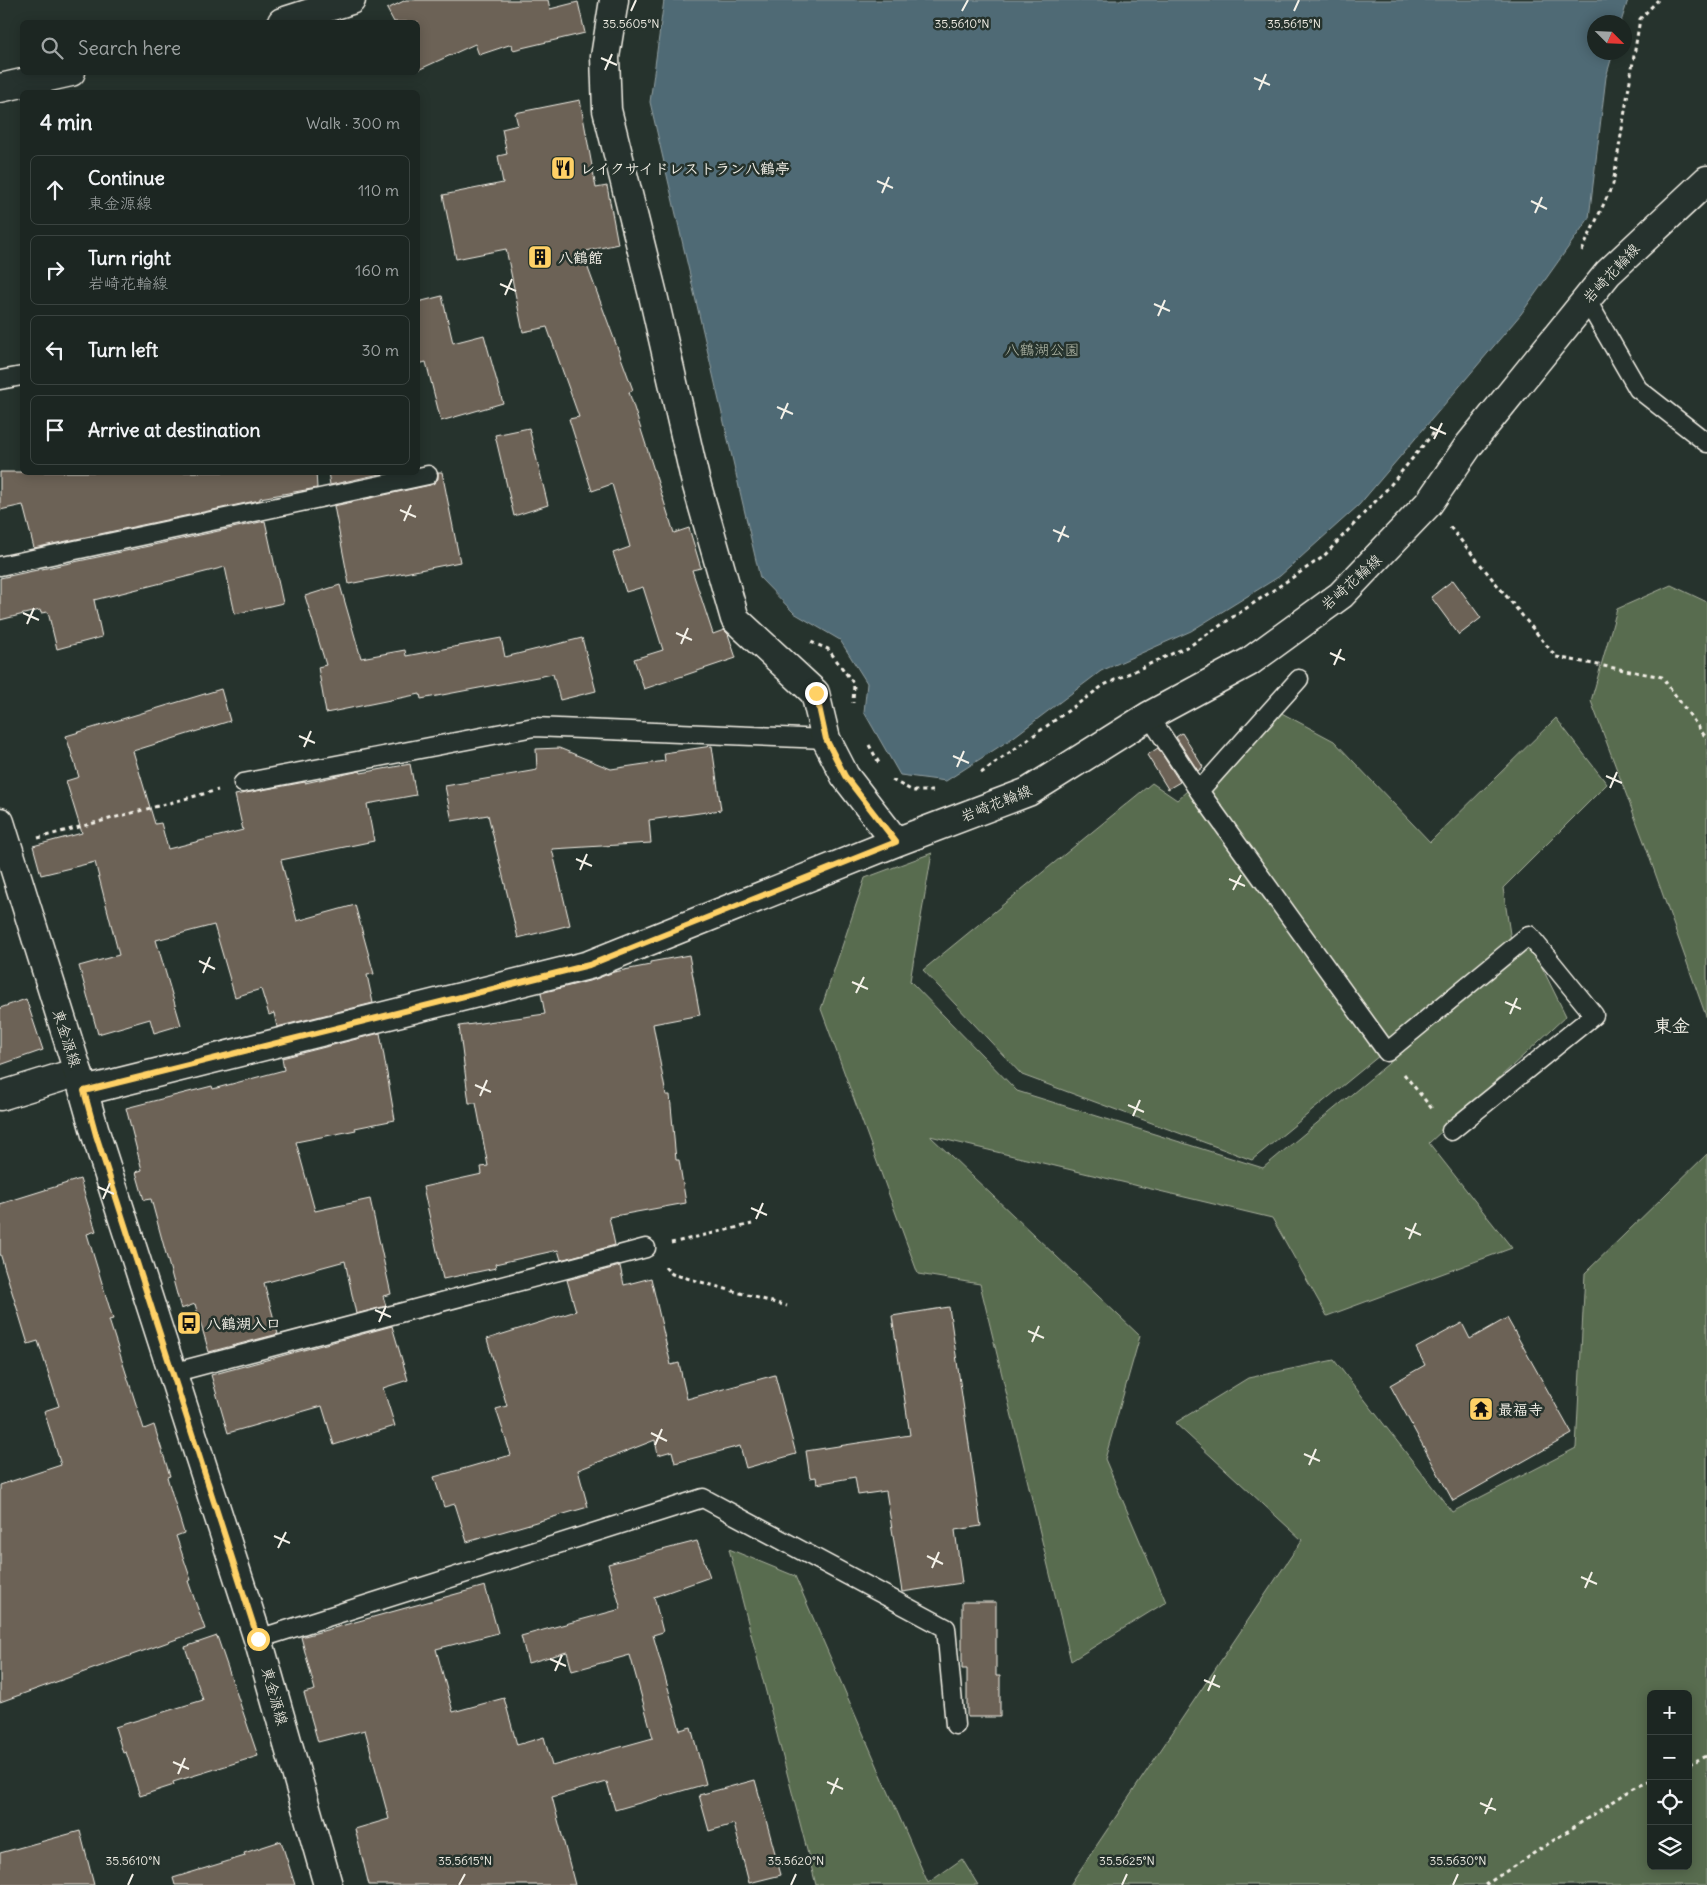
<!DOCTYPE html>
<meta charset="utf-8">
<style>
:root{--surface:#1c2622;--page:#252e2a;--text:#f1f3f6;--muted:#a0a5a5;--line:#3a4340}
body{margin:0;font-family:Delius,"Klee One",sans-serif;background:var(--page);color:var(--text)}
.controls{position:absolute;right:15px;bottom:15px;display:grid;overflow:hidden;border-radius:8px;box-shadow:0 2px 12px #0003}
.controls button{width:45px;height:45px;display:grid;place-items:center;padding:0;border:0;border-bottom:1px solid var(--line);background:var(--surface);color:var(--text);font:25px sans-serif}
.compass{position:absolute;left:1587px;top:15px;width:45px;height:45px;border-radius:50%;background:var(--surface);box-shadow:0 2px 12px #0003;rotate:114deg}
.stop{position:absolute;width:15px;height:15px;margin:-11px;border:4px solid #ffd166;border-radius:50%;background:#fff}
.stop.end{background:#ffd166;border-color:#fff;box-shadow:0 1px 5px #0008}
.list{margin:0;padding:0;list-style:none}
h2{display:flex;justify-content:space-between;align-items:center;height:65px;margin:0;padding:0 20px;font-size:21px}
h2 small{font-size:16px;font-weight:400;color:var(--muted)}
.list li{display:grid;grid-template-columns:32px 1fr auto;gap:15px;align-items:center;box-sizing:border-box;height:70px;margin:0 10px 10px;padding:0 10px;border:1px solid var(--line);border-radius:8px}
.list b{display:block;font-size:19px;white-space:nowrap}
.list p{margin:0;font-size:16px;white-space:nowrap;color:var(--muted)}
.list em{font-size:16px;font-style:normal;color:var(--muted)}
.icon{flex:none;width:28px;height:28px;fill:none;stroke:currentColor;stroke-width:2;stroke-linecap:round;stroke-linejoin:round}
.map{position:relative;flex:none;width:1707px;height:1885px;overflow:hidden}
.search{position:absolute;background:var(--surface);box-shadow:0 2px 12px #0003;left:20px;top:20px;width:400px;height:55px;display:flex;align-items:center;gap:12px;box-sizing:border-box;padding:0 18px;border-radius:8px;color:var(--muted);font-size:19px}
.panel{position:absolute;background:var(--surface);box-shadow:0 2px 12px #0003;left:20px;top:90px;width:400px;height:385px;border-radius:8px}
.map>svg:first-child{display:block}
.green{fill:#596c4f;stroke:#a6ae9c;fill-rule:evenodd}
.water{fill:#506a75;stroke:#92a0a3}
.building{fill:#6c6257;stroke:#f4f1e8}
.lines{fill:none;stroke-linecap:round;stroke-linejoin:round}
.lane-casing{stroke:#f4f1e8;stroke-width:21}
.street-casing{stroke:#f4f1e8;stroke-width:31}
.secondary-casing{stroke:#f4f1e8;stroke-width:31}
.path{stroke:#f4f1e8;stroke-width:3;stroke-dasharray:4 4;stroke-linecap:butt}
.lane{stroke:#26332d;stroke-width:18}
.street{stroke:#26332d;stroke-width:28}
.secondary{stroke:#26332d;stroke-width:28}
.route{stroke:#ffd166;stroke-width:6}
.ticks{fill:none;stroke:#f4f1e8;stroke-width:2}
.labels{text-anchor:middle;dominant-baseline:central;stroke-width:5;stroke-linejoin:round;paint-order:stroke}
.poi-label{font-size:15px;font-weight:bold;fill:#f4f1e8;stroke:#26332d;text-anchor:start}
.street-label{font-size:15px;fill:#f4f1e8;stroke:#26332d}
.park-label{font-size:15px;fill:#b6bcab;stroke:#26332d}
.quarter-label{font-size:18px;font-weight:bold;fill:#f4f1e8;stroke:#26332d}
.ticks-label{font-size:12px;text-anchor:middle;fill:#f4f1e8;stroke:#26332d;stroke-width:5;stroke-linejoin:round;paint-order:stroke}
</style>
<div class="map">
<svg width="1707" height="1885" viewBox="0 0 1707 1885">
<rect width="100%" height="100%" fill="#26332d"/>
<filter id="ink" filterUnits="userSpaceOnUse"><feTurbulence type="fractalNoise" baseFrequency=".02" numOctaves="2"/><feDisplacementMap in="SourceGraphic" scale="10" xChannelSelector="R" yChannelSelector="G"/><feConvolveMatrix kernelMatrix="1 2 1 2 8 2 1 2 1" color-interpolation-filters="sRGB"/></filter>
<g filter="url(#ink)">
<path class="green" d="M 1671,585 L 1707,602 L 1707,1019 L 1643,839 L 1591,701 L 1617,609 Z
M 1276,710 L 1334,741 L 1430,842 L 1556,718 L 1607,784 L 1503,888 L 1512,947 L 1252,1160 L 1022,1075 L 923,970 L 1152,783 L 1177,800 Z
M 932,853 L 910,981 L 1017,1091 L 1263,1168 L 1531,945 L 1566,1016 L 1429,1143 L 1512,1248 L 1327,1316 L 1272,1218 L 930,1136 L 1140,1336 L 1105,1459 L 1166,1602 L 1071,1661 L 980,1284 L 918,1274 L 821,1009 L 865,878 Z
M 1707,1154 L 1707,1885 L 1070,1885 L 1302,1540 L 1175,1423 L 1248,1378 L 1334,1360 L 1452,1512 L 1576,1448 L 1585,1273 ZM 1651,1694 L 1688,1694 L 1688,1866 L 1651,1866 Z
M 729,1549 L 795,1576 L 928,1883 L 962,1859 L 978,1885 L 816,1885 Z"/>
<path class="water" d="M 664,0 L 1628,0 L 1621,22 L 1594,22 L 1594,52 L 1613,53 L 1606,77 L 1589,218 L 1521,314 L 1359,505 L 1280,576 L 1191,631 L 1101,671 L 1011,739 L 946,781 L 900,775 L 864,712 L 867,683 L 840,640 L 794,613 L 760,578 L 650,102 Z"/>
<path class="building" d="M 406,0 L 548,0 L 550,9 L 578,2 L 585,33 L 513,50 L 512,44 L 479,55 L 475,44 L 418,70 L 418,22 L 394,22 L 387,9 Z
M 580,100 L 596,188 L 607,186 L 618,244 L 582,252 L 633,390 L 629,392 L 674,533 L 689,528 L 701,568 L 692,570 L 713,634 L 724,630 L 728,634 L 736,658 L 644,689 L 634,659 L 663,650 L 643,587 L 626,592 L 613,553 L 630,547 L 612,484 L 592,491 L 569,419 L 579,417 L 547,327 L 523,332 L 506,249 L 456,259 L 443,195 L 503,183 L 498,156 L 507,154 L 502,129 L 518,125 L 515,113 Z
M 442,296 L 453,343 L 484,335 L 503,403 L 441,421 L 426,362 L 418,364 L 418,302 Z
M 529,428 L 548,505 L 514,516 L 495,435 Z
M 0,472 L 316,472 L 317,488 L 260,498 L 260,500 L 34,548 L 23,505 L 0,510 Z
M 328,472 L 389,472 L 330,485 Z
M 438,472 L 442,472 L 460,562 L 349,584 L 334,506 L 430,485 L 438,479 Z
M 265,521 L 283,603 L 235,614 L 225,567 L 94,600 L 102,637 L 57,649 L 48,612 L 41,613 L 40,610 L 0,620 L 0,578 Z
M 1453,580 L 1481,618 L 1459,635 L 1431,597 Z
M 340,585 L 361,658 L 405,650 L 406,656 L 501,638 L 505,657 L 582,638 L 596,691 L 560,700 L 553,674 L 421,699 L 420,694 L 326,713 L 318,667 L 326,665 L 305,596 Z
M 221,689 L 230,721 L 133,751 L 155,824 L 161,823 L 168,849 L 243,830 L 235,795 L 305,782 L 305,783 L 360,771 L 361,773 L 410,764 L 416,795 L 367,804 L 374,841 L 281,860 L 297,921 L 355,905 L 374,974 L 367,975 L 373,1003 L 277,1027 L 274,1013 L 269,1015 L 261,989 L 235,997 L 214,925 L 156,940 L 181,1025 L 154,1033 L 150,1019 L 98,1034 L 79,966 L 119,955 L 95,862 L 41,875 L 33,846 L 82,833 L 66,781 L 79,777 L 66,736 Z
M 1182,733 L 1203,767 L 1198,771 L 1176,737 Z
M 712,746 L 721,810 L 649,820 L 651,843 L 552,849 L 570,925 L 518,938 L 488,815 L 452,821 L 445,786 L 537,770 L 536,749 L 559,748 L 611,769 L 665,761 L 664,753 Z
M 1158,748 L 1180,782 L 1168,789 L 1147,755 Z
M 689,955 L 700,1015 L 653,1024 L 666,1095 L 670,1095 L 676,1160 L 679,1160 L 686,1203 L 609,1217 L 615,1245 L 561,1260 L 558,1250 L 495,1264 L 496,1268 L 443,1279 L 423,1187 L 482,1174 L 481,1167 L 488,1166 L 476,1103 L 469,1103 L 459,1026 L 545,1014 L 541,993 L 593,980 L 614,972 L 650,965 L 650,962 Z
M 26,999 L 43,1050 L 0,1065 L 0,1008 Z
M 380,1033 L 395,1120 L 355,1128 L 356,1130 L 296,1142 L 315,1211 L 370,1199 L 391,1294 L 383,1296 L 386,1306 L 356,1314 L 345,1261 L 264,1283 L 278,1334 L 209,1352 L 195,1304 L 181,1309 L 151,1199 L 144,1200 L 136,1172 L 142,1170 L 126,1108 L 212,1086 L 213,1089 L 284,1070 L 282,1058 Z
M 80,1179 L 96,1231 L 87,1234 L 113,1319 L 109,1320 L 144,1429 L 154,1425 L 170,1476 L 167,1477 L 184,1533 L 176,1536 L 191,1580 L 188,1581 L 205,1629 L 0,1702 L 0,1485 L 61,1465 L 44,1411 L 59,1406 L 38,1341 L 28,1344 L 0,1253 L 0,1204 Z
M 620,1266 L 624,1285 L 651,1278 L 671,1365 L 679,1363 L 687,1399 L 775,1375 L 796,1454 L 746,1468 L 740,1446 L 675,1463 L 672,1451 L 658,1455 L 655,1440 L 578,1470 L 588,1507 L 467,1542 L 455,1504 L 444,1507 L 434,1477 L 511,1455 L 496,1409 L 507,1406 L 487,1339 L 576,1311 L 567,1280 Z
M 949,1307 L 981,1526 L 955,1530 L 962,1583 L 902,1592 L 886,1491 L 858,1495 L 855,1477 L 817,1484 L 816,1477 L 810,1478 L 806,1451 L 910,1435 L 892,1316 Z
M 1507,1318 L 1572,1434 L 1453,1501 L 1390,1385 L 1425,1365 L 1416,1348 L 1462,1323 L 1470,1339 Z
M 392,1326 L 408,1380 L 383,1388 L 395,1426 L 334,1445 L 322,1406 L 228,1433 L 211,1375 Z
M 697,1541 L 710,1577 L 654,1597 L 663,1632 L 653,1635 L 680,1730 L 691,1727 L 706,1784 L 615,1810 L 607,1782 L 552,1797 L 575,1885 L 369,1885 L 355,1829 L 389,1819 L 365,1730 L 318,1742 L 304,1693 L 315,1690 L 301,1637 L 485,1586 L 498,1633 L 436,1649 L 453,1712 L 504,1698 L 517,1745 L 544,1737 L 552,1766 L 653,1738 L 630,1655 L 572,1671 L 567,1652 L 528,1663 L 521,1636 L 621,1609 L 608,1564 Z
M 962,1602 L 996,1602 L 996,1676 L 1000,1676 L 1000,1717 L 967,1717 L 967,1669 L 962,1669 Z
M 217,1636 L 258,1756 L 173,1782 L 174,1785 L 140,1796 L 126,1752 L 123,1753 L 115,1727 L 203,1700 L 185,1647 Z
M 755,1780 L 781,1875 L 749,1883 L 734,1824 L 709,1831 L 699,1795 Z
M 80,1831 L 94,1885 L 0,1885 L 0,1853 Z
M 281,1841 L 295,1885 L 175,1885 L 173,1878 L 245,1856 L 244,1853 Z"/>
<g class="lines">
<defs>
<path id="lane" d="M 1586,299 L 1638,389 L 1707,443
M 0,380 L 22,376
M 0,566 L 428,475
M 1149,716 L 1199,791 L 1387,1052 L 1529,935 L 1594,1015 L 1451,1131
M 243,783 L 534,727 L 826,739
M 1199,791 L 1299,679
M 172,1373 L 646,1248
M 258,1639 L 703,1498 L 946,1628 L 955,1725"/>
<path id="street" d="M 614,0 L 605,57 L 607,110 L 653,295 L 695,479 L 735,619 L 815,693 L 826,739 L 845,776 L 896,842
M 282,22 L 351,0
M 0,88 L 71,72
M 84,1091 L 589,965 L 896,842 L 1028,792 L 1149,716 L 1249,662 L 1341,595 L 1429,503 L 1469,445 L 1608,273 L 1707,180
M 0,1096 L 78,1072"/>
<path id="secondary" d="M 0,822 L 78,1072 L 96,1135 L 258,1639 L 328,1885"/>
</defs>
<use href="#lane" class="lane-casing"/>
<use href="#street" class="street-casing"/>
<use href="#secondary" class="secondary-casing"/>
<path class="path" d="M 1582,251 L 1613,184 L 1640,19 L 1658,0
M 1450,527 L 1556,657 L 1662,677 L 1707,739
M 811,642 L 828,649 L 854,684 L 853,703
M 869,745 L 879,763
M 981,773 L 1104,685 L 1191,645 L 1323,557 L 1387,489 L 1436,430
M 892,780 L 913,791 L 933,791
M 38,838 L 218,790
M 1404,1074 L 1433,1110
M 671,1243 L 752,1224
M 665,1267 L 672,1274 L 787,1306
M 1688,1764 L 1707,1756
M 1485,1885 L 1634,1788 L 1651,1781"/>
<use href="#lane" class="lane"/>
<use href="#street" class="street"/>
<use href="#secondary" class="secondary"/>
</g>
</g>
<g class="lines" filter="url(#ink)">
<path class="route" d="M 258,1639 L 96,1135 L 84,1091 L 589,965 L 896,842 L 845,776 L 826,739 L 816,693"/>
</g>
<path class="ticks" d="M 631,11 L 636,0M 962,11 L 968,0M 1294,11 L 1299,0M 601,58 L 617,65M 605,70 L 612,54M 1254,78 L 1270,85M 1259,90 L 1266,74M 877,181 L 893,188M 882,193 L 889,177M 1531,201 L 1547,209M 1535,213 L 1542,197M 500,284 L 516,291M 505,295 L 512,279M 1154,304 L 1170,311M 1158,316 L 1165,300M 777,407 L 793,414M 781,419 L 788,403M 1430,427 L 1446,434M 1434,439 L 1442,423M 400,510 L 416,517M 404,521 L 411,505M 1053,530 L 1069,537M 1058,542 L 1065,526M 23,613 L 39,620M 27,624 L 34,608M 676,633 L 692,640M 681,644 L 688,628M 1330,653 L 1345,660M 1334,665 L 1341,649M 299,736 L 315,743M 304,747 L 311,731M 953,756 L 969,763M 957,767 L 964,751M 1606,776 L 1622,783M 1610,788 L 1617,772M 576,859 L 592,866M 580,870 L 587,854M 1229,879 L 1245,886M 1233,890 L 1241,875M 199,961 L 215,969M 203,973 L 210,957M 852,982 L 868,989M 856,993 L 864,977M 1505,1002 L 1521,1009M 1510,1014 L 1517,998M 475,1085 L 491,1092M 480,1096 L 487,1080M 1128,1105 L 1144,1112M 1133,1116 L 1140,1100M 98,1187 L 114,1194M 103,1199 L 110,1183M 751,1208 L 767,1215M 756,1219 L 763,1203M 1405,1228 L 1421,1235M 1409,1239 L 1416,1223M 375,1310 L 391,1317M 379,1322 L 386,1306M 1028,1331 L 1044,1338M 1032,1342 L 1039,1326M 651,1433 L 667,1441M 655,1445 L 662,1429M 1304,1454 L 1320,1461M 1309,1465 L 1316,1449M 274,1536 L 290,1543M 278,1548 L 286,1532M 927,1556 L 943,1564M 932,1568 L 939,1552M 1581,1577 L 1597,1584M 1585,1588 L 1592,1572M 550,1659 L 566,1666M 555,1671 L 562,1655M 1204,1680 L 1220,1687M 1208,1691 L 1215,1675M 173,1762 L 189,1769M 178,1774 L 185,1758M 827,1782 L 843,1789M 831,1794 L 838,1778M 1480,1803 L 1496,1810M 1485,1814 L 1492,1798M 128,1885 L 133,1874M 459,1885 L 465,1874M 791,1885 L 796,1874M 1122,1885 L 1127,1874M 1453,1885 L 1458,1874"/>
<defs>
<symbol id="restaurant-square" viewBox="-11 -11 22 22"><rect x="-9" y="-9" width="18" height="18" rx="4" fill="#ffd166" stroke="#26332d"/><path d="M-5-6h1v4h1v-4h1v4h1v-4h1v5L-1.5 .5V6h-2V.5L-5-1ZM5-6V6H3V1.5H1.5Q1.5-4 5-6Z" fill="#111"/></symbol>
<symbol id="building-square" viewBox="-11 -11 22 22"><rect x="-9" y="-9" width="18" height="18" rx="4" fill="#ffd166" stroke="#26332d"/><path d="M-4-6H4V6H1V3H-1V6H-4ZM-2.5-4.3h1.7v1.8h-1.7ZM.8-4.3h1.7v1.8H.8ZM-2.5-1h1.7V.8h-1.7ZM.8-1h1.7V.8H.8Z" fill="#111"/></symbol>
<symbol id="bus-square" viewBox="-11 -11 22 22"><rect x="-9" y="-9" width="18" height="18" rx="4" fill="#ffd166" stroke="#26332d"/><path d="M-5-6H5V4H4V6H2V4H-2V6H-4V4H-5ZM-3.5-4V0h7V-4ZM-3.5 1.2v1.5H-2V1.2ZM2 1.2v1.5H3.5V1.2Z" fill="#111"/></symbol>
<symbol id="temple-square" viewBox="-11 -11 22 22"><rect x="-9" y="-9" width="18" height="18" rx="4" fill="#ffd166" stroke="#26332d"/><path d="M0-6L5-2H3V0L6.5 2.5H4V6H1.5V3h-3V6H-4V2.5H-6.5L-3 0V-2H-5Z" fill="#111"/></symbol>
</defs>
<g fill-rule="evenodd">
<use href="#restaurant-square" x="549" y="154" width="28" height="28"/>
<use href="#building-square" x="526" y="243" width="28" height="28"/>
<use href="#bus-square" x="175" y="1309" width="28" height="28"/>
<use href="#temple-square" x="1467" y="1395" width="28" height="28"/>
</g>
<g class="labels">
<g class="poi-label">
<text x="580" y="168">レイクサイドレストラン八鶴亭</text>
<text x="558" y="257">八鶴館</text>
<text x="206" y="1323">八鶴湖入口</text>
<text x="1498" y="1409">最福寺</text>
</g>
<g class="street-label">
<text transform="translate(1611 273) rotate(-47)">岩崎花輪線</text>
<text transform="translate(1351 582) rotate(-42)">岩崎花輪線</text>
<text transform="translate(996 803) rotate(-22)">岩崎花輪線</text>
<text transform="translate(67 1038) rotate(72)">東金源線</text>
<text transform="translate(275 1696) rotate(74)">東金源線</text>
</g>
<g class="park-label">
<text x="1042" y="349">八鶴湖公園</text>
</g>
<g class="quarter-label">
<text x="1672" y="1025">東金</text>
</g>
</g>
<g class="ticks-label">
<text x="631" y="28">35.5605°N</text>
<text x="962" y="28">35.5610°N</text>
<text x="1294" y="28">35.5615°N</text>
<text x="133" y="1865">35.5610°N</text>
<text x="465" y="1865">35.5615°N</text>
<text x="796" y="1865">35.5620°N</text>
<text x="1127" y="1865">35.5625°N</text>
<text x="1458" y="1865">35.5630°N</text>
</g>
</svg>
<div class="controls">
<button>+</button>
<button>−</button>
<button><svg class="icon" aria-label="locate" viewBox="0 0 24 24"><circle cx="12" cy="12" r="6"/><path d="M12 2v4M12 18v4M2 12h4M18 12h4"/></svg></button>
<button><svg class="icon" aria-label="layers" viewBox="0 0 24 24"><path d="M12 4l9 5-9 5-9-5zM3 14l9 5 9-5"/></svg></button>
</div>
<svg class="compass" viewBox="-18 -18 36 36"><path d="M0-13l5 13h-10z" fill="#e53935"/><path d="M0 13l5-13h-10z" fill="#a0a5a5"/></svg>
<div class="stop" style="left:258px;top:1639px"></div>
<div class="stop end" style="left:816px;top:693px"></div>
<div class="search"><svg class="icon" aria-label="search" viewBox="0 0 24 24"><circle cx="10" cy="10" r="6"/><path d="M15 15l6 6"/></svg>Search here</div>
<section class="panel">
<h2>4 min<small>Walk · 300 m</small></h2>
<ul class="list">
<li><svg class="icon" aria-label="ahead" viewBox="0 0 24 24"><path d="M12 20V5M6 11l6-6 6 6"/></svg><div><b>Continue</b><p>東金源線</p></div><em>110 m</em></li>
<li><svg class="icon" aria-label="right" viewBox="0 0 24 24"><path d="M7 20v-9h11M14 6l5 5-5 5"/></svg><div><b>Turn right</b><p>岩崎花輪線</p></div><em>160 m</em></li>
<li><svg class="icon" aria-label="left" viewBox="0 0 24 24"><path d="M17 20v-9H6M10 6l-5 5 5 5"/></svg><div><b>Turn left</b></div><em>30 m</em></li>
<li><svg class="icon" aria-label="arrive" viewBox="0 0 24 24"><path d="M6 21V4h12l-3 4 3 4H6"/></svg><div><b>Arrive at destination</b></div></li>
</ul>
</section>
</div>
